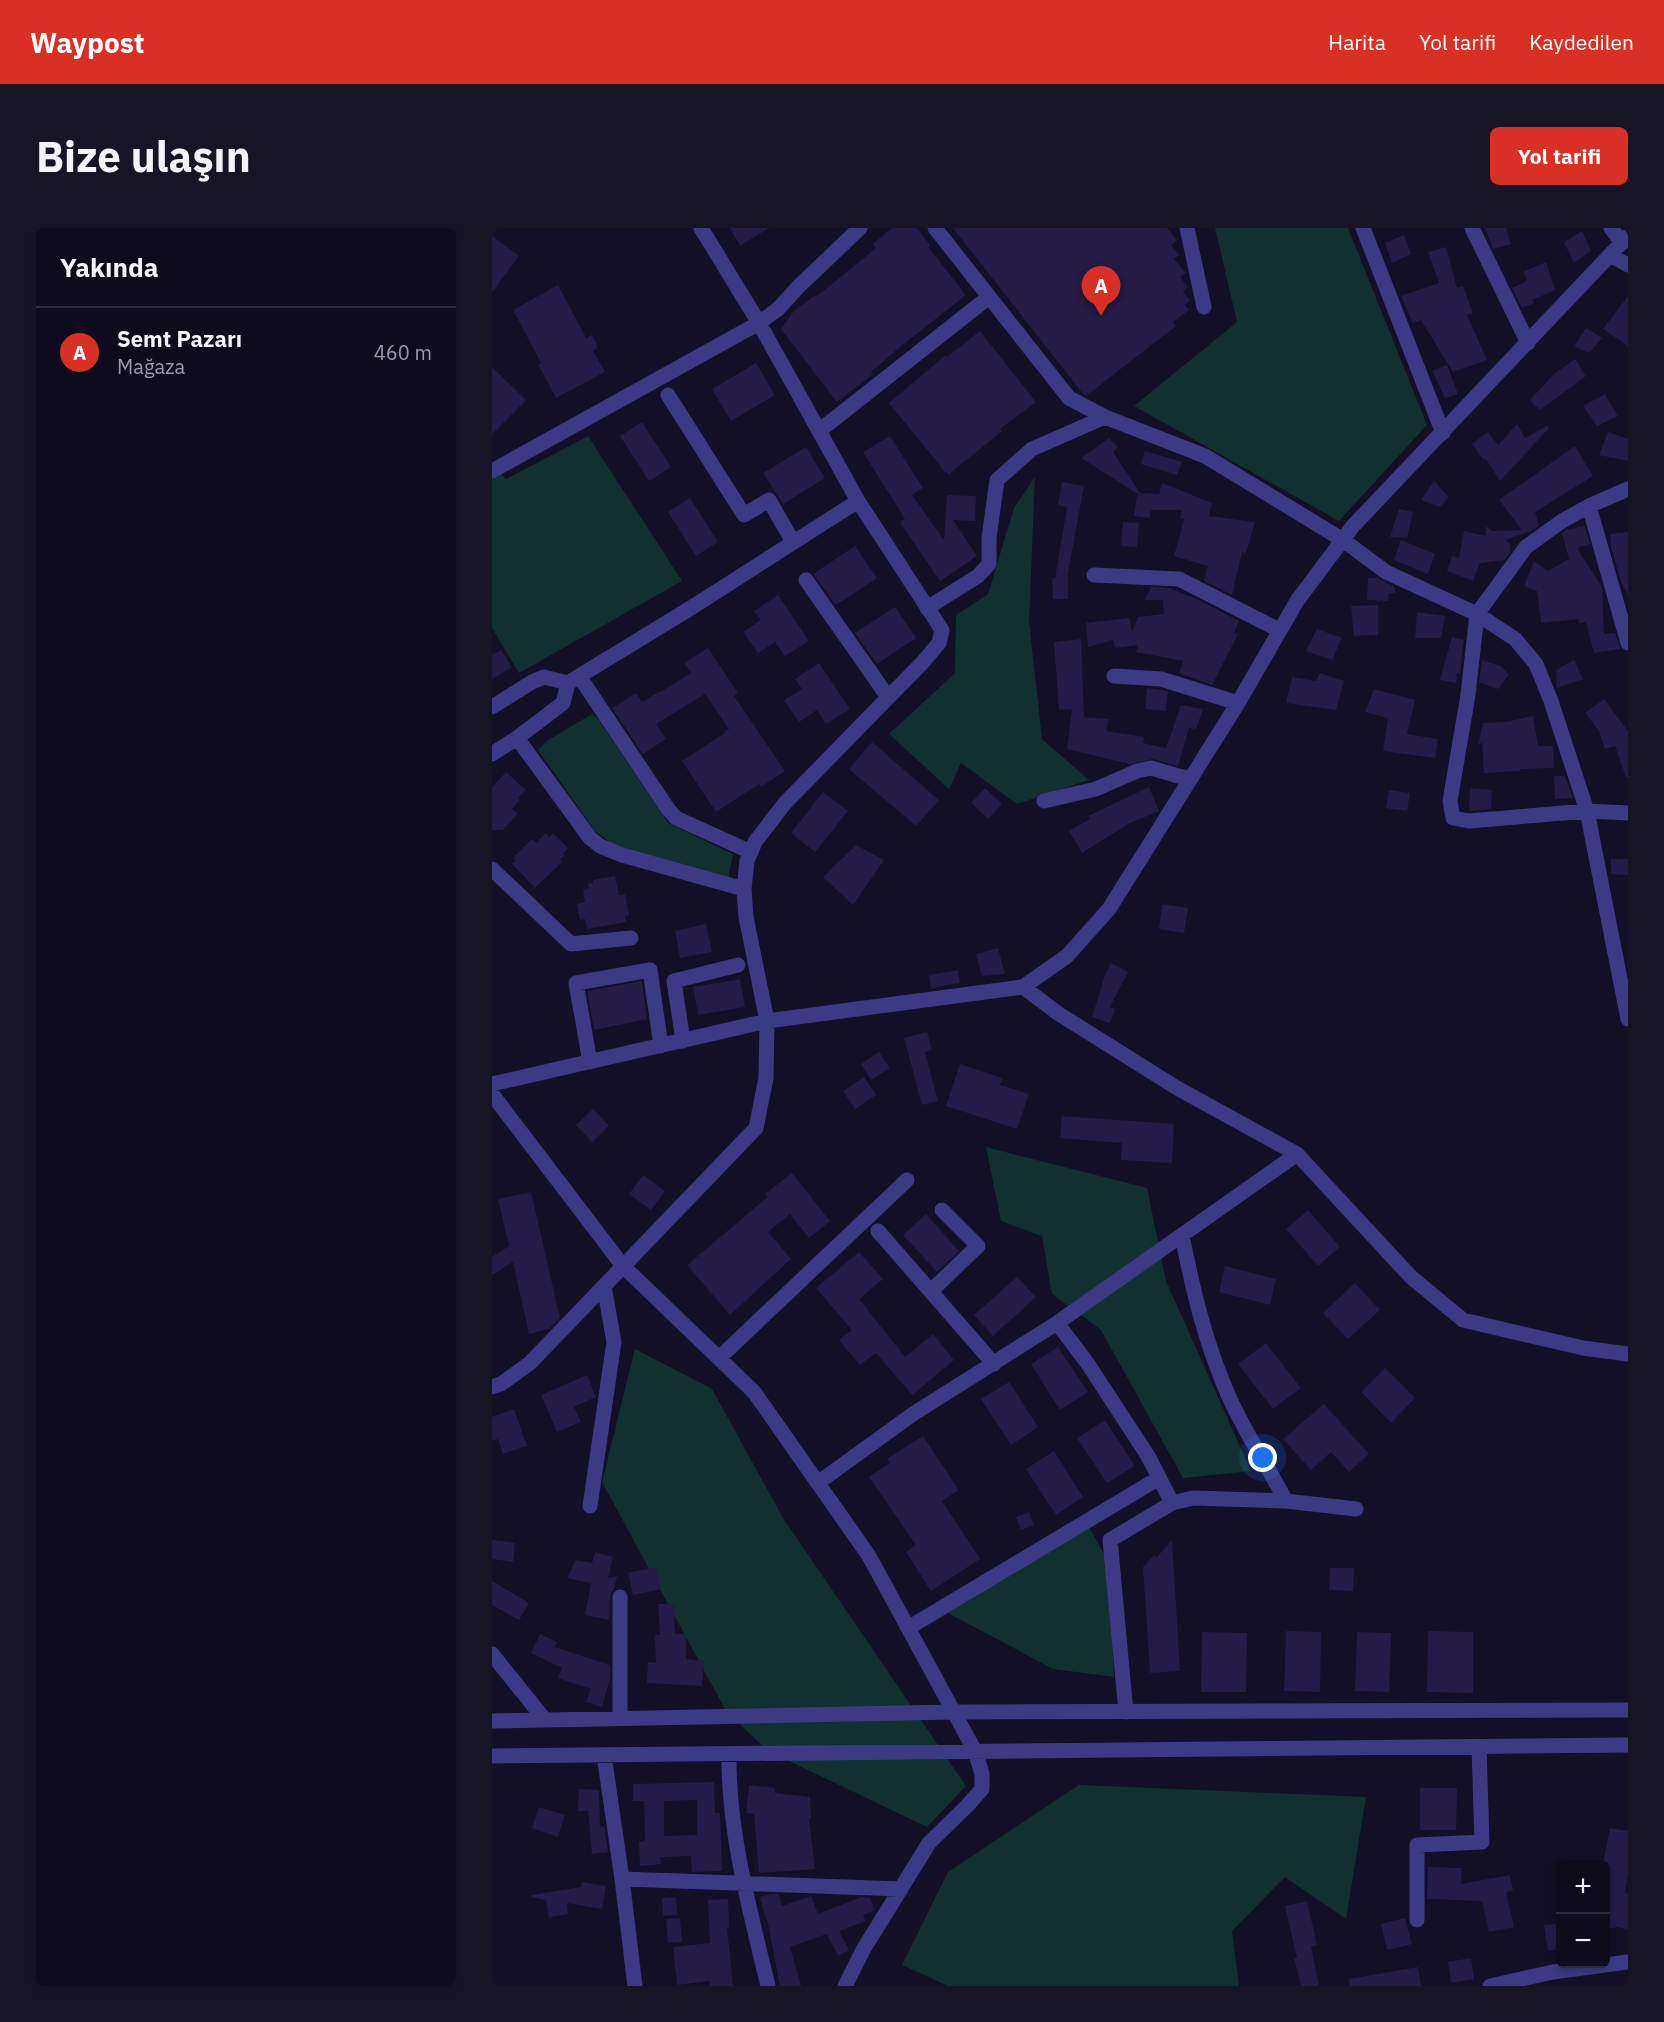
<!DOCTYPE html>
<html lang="tr">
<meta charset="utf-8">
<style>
:root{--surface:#0e0b1c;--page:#171425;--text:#f1f3f6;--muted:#9b9ba3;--line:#2e2b3b;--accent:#d93025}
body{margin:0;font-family:"IBM Plex Sans",sans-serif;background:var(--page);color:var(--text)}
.controls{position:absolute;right:18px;bottom:18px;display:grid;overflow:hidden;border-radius:9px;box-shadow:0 3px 9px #0003}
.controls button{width:54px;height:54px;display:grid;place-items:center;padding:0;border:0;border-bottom:2px solid var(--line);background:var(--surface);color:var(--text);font:30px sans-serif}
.you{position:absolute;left:771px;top:1230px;width:21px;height:21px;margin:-15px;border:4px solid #fff;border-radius:50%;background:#1a73e8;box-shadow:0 0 0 9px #1a73e833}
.badge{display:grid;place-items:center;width:39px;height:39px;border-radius:50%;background:var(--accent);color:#fff;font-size:20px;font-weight:700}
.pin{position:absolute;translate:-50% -50px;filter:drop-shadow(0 2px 3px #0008)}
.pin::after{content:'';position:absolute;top:32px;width:21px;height:18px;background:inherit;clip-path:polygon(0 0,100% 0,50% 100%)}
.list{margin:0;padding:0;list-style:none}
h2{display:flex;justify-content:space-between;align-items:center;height:78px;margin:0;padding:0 24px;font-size:26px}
h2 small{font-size:20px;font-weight:400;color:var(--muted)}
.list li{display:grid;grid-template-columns:39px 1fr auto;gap:18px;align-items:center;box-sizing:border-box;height:90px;padding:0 24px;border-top:2px solid var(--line)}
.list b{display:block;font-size:22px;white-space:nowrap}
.list p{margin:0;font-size:20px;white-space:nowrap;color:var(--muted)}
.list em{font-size:20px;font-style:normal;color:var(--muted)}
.map{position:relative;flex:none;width:1136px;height:1758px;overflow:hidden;border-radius:9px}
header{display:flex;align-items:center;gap:36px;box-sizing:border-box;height:84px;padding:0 30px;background:var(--accent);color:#fff}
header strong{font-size:28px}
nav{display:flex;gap:33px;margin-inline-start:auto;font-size:21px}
.intro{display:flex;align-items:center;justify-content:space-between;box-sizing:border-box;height:144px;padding:0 36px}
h1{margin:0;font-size:42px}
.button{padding:15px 27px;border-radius:9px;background:var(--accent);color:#fff;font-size:21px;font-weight:700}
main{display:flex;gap:36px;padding:0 36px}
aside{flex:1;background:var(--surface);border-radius:9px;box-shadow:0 3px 9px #0003}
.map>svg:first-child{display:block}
.green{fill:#12302f}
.building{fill:#241b47;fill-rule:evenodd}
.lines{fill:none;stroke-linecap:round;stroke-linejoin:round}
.minor{stroke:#3d3a85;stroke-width:15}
</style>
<header>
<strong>Waypost</strong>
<nav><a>Harita</a><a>Yol tarifi</a><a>Kaydedilen</a></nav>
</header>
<div class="intro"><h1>Bize ulaşın</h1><a class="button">Yol tarifi</a></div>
<main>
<aside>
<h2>Yakında<small></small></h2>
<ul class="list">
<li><span class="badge">A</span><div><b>Semt Pazarı</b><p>Mağaza</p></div><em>460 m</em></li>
</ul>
</aside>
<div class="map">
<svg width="1136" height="1758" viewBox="0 0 1136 1758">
<rect width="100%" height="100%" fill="#130f26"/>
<path class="green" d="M 723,0 L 856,0 L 935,197 L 847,293 L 642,178 L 745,94 Z
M 96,208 L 190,353 L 27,445 L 0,400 L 0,237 L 14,251 Z
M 543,249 L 537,393 L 550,511 L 597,552 L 525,576 L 469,535 L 457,561 L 397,506 L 463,445 L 464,387 L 496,366 L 522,280 Z
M 100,486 L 106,491 L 176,595 L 241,626 L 236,651 L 142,624 L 119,615 L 103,603 L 46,522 L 53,514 Z
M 494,919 L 655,960 L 674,1053 L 759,1243 L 691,1250 L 609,1102 L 560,1066 L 550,1008 L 509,993 Z
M 143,1121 L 220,1161 L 291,1290 L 474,1558 L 435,1599 L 276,1523 L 234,1483 L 110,1254 Z
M 596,1297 L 618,1337 L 622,1449 L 561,1441 L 456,1385 Z
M 587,1557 L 874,1569 L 854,1691 L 793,1649 L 740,1703 L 747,1758 L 456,1758 L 410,1737 L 456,1644 Z"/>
<path class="building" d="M 238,0 L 277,0 L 248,18 Z
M 400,0 L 425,0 L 438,17 L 436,19 L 474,67 L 408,119 L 379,144 L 381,146 L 345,174 L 289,101 L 302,83 L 323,67 L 324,69 L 384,20 L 381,16 Z
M 461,0 L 675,0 L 685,12 L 679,17 L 687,27 L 682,31 L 694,45 L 688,49 L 696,59 L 691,63 L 698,73 L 693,77 L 697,82 L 681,94 L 684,98 L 594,168 L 591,166 Z
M 993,0 L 1014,0 L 1019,16 L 1001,21 Z
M 1090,3 L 1099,23 L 1082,35 L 1072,14 Z
M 912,7 L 919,26 L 900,35 L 893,15 Z
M 0,8 L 27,28 L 0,64 Z
M 954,19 L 965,60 L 971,58 L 981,85 L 975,87 L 995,132 L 961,144 L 929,92 L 921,96 L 909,68 L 947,55 L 936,24 Z
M 1054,34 L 1063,62 L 1040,72 L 1042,75 L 1030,80 L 1020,60 L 1035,53 L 1031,44 Z
M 66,57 L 94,110 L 100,107 L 106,119 L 101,123 L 113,144 L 64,170 L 46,136 L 49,135 L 21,82 Z
M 1136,68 L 1136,118 L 1111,101 Z
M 1094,100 L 1110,110 L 1097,125 L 1082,118 Z
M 488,103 L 544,174 L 508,201 L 510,203 L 456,247 L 456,244 L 454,245 L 397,175 L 454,127 L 455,129 Z
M 1083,131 L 1094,148 L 1048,182 L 1038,172 L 1062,146 Z
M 264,135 L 283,167 L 239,193 L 220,161 Z
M 955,137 L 966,166 L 953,170 L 940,143 Z
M 0,139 L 34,172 L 0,206 Z
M 1113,166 L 1126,188 L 1105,198 L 1091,178 Z
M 150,194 L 179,239 L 157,253 L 128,208 Z
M 1025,196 L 1033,210 L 1055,198 L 1057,200 L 1008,253 L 994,231 L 992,232 L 980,216 L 996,204 L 1006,217 Z
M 1116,204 L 1136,211 L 1136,233 L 1107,227 Z
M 398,208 L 431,260 L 420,267 L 452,312 L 455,267 L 484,268 L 483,293 L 461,292 L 485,328 L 448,353 L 408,294 L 413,291 L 371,224 Z
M 617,210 L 626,219 L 621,224 L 648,265 L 667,266 L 670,255 L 720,275 L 717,288 L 763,294 L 754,325 L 750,324 L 740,367 L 712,353 L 716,338 L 682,328 L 692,291 L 688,290 L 690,282 L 659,282 L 658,290 L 642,288 L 645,267 L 649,268 L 589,230 Z
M 1083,218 L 1101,248 L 1043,284 L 1047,297 L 1039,303 L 1013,312 L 1018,315 L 1018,325 L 1012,332 L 988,335 L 981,353 L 955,343 L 960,328 L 967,330 L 972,303 L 994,308 L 993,298 L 1000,303 L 1030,302 L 1007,272 Z
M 314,219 L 333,250 L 291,276 L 271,245 Z
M 653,223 L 690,234 L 685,247 L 649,236 Z
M 942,253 L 957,269 L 948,279 L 929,272 Z
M 570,254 L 592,258 L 576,345 L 576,371 L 561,371 L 560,350 L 563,350 L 575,279 L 566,277 Z
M 198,270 L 226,314 L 204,328 L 176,284 Z
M 907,281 L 921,284 L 915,310 L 898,309 Z
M 631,294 L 647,295 L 645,319 L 629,318 Z
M 1093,298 L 1098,316 L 1085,320 L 1110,359 L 1112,406 L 1123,405 L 1129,421 L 1102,425 L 1094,394 L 1087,395 L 1087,391 L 1049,395 L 1045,363 L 1032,358 L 1042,333 L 1056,343 L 1077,331 L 1070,305 L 1074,302 Z
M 1136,304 L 1136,367 L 1129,354 L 1119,319 L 1118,306 Z
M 909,312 L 943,326 L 936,346 L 902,332 Z
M 363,318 L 385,350 L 344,377 L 321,346 Z
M 876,350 L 886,350 L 903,359 L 903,365 L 897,365 L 896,373 L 875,372 Z
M 659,359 L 677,360 L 707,372 L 747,393 L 742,405 L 746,406 L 720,457 L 687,445 L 691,433 L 644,424 L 646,417 L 623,420 L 621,412 L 596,419 L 594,395 L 637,390 L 640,404 L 646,389 L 672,386 L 671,372 L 653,372 Z
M 286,367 L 317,413 L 293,428 L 283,414 L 266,425 L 251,404 L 269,392 L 262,383 Z
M 886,377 L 886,407 L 862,408 L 859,378 Z
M 403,379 L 424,410 L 385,436 L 363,405 Z
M 925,384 L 953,388 L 949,410 L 923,410 Z
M 825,401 L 850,410 L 840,432 L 814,423 Z
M 960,409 L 972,412 L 968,446 L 965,445 L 964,455 L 948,452 Z
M 589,411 L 592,489 L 617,491 L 614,503 L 652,509 L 651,515 L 674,520 L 689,477 L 711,481 L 704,501 L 697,500 L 686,538 L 661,531 L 638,536 L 575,521 L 580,481 L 567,482 L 562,414 Z
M 216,420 L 246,465 L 242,468 L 293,543 L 269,559 L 267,556 L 224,584 L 190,533 L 233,505 L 232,504 L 237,501 L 213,466 L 164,496 L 174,511 L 151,526 L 120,480 L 144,465 L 150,474 L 168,463 L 168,464 L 199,445 L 192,435 Z
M 9,422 L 20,439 L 0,451 L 0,427 Z
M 990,432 L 1009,438 L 1017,447 L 1006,461 L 987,454 Z
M 1082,432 L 1091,451 L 1065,460 L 1064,442 Z
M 327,435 L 358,481 L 334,496 L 325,482 L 307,494 L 292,472 L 310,461 L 303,451 Z
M 828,445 L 852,453 L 844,482 L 794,475 L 800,449 L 824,453 Z
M 655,460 L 676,463 L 674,483 L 653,481 Z
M 882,461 L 923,472 L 915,506 L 946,511 L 943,530 L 891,523 L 896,490 L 873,484 Z
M 1112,471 L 1136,503 L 1136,549 L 1134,549 L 1123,518 L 1113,521 L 1107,503 L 1093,485 Z
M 1041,488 L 1046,518 L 1061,518 L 1062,540 L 1028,541 L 1028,543 L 992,545 L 990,515 L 986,516 L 991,495 L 1014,494 Z
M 380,514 L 447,572 L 424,598 L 357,541 Z
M 14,544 L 34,562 L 26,570 L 28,572 L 20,581 L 26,586 L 11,602 L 0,602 L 0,559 Z
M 1062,548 L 1073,548 L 1081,570 L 1063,571 Z
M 657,559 L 667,583 L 636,596 L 590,625 L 577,603 L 598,591 L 596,588 Z
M 493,560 L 510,576 L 496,591 L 479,575 Z
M 978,560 L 1000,562 L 999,581 L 977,583 Z
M 897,562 L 918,565 L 915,583 L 894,580 Z
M 331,564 L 356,583 L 323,624 L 299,605 Z
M 54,605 L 57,609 L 61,605 L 76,620 L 71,625 L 73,627 L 68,632 L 70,634 L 43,660 L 20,636 L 24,632 L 21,630 L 40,611 L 44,615 Z
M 364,617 L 392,632 L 361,677 L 331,649 Z
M 1119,631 L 1136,631 L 1136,647 L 1119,646 Z
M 123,648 L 127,667 L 133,666 L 137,687 L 133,688 L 134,694 L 95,701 L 93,691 L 88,692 L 85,676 L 93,674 L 91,661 L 97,660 L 96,656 L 101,655 L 101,652 Z
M 670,676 L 696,680 L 692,705 L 667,701 Z
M 214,696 L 220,724 L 188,730 L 183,703 Z
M 506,720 L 513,746 L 490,748 L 484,726 Z
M 619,735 L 636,744 L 618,779 L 623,781 L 618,795 L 600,789 L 611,755 L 610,754 Z
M 466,742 L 468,755 L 439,760 L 437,747 Z
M 248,751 L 253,779 L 206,787 L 201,759 Z
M 150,753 L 155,791 L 102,802 L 95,763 Z
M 435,804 L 440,822 L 433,824 L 446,873 L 430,877 L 412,810 Z
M 387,824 L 398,840 L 379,852 L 369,836 Z
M 468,836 L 510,850 L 508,857 L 537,866 L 525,901 L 454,878 Z
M 372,849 L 384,867 L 363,881 L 351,863 Z
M 101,881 L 117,898 L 100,914 L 84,897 Z
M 570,888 L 682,896 L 680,935 L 629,932 L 630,915 L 568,910 Z
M 300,945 L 338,993 L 317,1010 L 298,986 L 276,1004 L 299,1031 L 238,1087 L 195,1037 L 276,969 L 273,966 Z
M 151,947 L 173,963 L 159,982 L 137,966 Z
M 39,964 L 68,1090 L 57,1101 L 37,1106 L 21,1034 L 0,1047 L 0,1029 L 17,1018 L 6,971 Z
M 816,982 L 848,1019 L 826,1038 L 794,1001 Z
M 434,986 L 467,1023 L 445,1044 L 411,1007 Z
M 367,1024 L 391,1051 L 367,1071 L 413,1129 L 441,1106 L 462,1132 L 420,1167 L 384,1125 L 368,1137 L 347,1112 L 360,1102 L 324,1060 Z
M 733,1038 L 784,1051 L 778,1077 L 727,1064 Z
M 525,1049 L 544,1069 L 501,1108 L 482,1087 Z
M 863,1055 L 888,1082 L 856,1111 L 831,1085 Z
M 774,1115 L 809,1160 L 781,1181 L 746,1136 Z
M 566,1119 L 596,1164 L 568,1182 L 539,1136 Z
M 893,1140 L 923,1170 L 899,1195 L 869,1164 Z
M 95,1147 L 104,1169 L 82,1179 L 89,1194 L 65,1204 L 49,1167 Z
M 517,1154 L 546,1199 L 519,1217 L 489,1171 Z
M 832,1176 L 877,1226 L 857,1244 L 839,1224 L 819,1242 L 791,1211 Z
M 22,1181 L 35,1218 L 11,1226 L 6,1211 L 0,1213 L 0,1189 Z
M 613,1192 L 643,1238 L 615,1255 L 585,1210 Z
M 431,1208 L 467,1262 L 450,1273 L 488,1331 L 439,1363 L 414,1324 L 424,1317 L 377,1249 L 398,1235 L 395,1231 Z
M 562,1223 L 591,1269 L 564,1287 L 534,1241 Z
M 537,1284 L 542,1297 L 529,1302 L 524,1289 Z
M 0,1312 L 23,1315 L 21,1334 L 0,1331 Z
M 680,1312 L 688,1443 L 658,1445 L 651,1339 L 662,1327 L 665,1329 Z
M 103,1324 L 121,1329 L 116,1350 L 125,1348 L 122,1361 L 118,1368 L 117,1392 L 93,1387 L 99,1355 L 75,1350 L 84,1332 L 100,1335 Z
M 164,1339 L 169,1361 L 141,1367 L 136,1345 Z
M 838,1340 L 862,1340 L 861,1363 L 837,1362 Z
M 0,1353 L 37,1375 L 27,1392 L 0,1377 Z
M 166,1376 L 182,1376 L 183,1406 L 194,1406 L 194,1431 L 212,1433 L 210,1458 L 155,1455 L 156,1434 L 164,1435 L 163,1407 L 168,1407 Z
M 794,1403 L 829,1404 L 828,1464 L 792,1463 Z
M 936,1403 L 981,1404 L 981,1465 L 935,1464 Z
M 710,1404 L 755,1405 L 754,1464 L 709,1464 Z
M 865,1404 L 899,1405 L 897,1464 L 863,1463 Z
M 48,1406 L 65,1414 L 63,1419 L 118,1437 L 118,1451 L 110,1479 L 94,1474 L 99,1461 L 66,1450 L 70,1440 L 39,1425 Z
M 222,1554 L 223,1585 L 228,1585 L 230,1643 L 200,1644 L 199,1628 L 168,1629 L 169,1636 L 148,1638 L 147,1614 L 153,1613 L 152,1573 L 141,1573 L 141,1556 ZM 205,1572 L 205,1607 L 172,1608 L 172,1573 Z
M 257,1557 L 283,1560 L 283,1565 L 318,1569 L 319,1591 L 317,1591 L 323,1641 L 267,1645 L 262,1586 L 254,1585 Z
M 928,1560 L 965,1560 L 964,1602 L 928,1602 Z
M 87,1561 L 107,1562 L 108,1599 L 112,1598 L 116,1624 L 100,1626 L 96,1583 L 86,1583 Z
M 47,1579 L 73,1587 L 66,1609 L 40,1600 Z
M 1118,1600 L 1136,1603 L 1136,1646 L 1133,1665 L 1136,1665 L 1136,1701 L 1125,1699 L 1113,1702 L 1113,1636 L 1111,1636 Z
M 936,1639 L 970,1640 L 969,1656 L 1018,1647 L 1021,1663 L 1014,1664 L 1022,1699 L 997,1704 L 990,1673 L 935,1671 Z
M 90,1654 L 114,1658 L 110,1681 L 75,1675 L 76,1686 L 57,1689 L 54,1672 L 39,1669 L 39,1667 L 89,1659 Z
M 279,1666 L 287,1666 L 290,1678 L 319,1668 L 326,1686 L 369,1669 L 378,1670 L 383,1682 L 371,1687 L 374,1693 L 347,1703 L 357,1722 L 346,1728 L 335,1706 L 298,1719 L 309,1758 L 288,1758 L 275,1691 L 274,1692 L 268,1669 Z
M 184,1669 L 185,1687 L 171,1688 L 170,1670 Z
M 236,1671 L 237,1699 L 235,1699 L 241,1758 L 218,1758 L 218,1753 L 185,1757 L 181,1719 L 218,1715 L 216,1672 Z
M 815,1673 L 825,1717 L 819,1719 L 827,1758 L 809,1758 L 802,1730 L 805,1730 L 793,1678 Z
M 188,1690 L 190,1714 L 176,1715 L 174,1691 Z
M 913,1690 L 920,1716 L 895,1722 L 889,1696 Z
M 1068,1695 L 1068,1721 L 1056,1723 L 1052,1697 Z
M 979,1730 L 982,1751 L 959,1755 L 956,1734 Z
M 926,1739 L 929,1758 L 858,1758 L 857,1751 Z"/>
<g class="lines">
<path class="minor" d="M 209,0 L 267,95 L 286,81 L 307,58 L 368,0
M 443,0 L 577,170 L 613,189 L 713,228 L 851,312 L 894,344 L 985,386 L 1023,411 L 1044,436 L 1059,473 L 1095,583 L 1136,791
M 695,0 L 712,79
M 871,0 L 951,205
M 980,0 L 1036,115
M 1119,0 L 1130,15
M 1118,27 L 1136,37
M 176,167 L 252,287 L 277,272 L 301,314
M 327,203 L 497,69
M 0,243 L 267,95 L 366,273 L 450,402 L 447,415 L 431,434 L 293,575 L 263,614 L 255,633 L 252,661 L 254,689 L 275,793 L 274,850 L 264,900 L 38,1135 L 9,1156 L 0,1159
M 1136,261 L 1097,278 L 1070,293 L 1034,319 L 985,386 L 976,467 L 958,573 L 961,590 L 977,593 L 1095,583 L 1136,585
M 1097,278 L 1136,415
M 602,347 L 687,351 L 787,402
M 314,352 L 396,469
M 435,380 L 486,348 L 497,336 L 497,310 L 505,252 L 540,221 L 613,189
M 87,448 L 176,581 L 184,590 L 259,624
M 622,448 L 669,451 L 746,475
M 0,479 L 40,454 L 52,449 L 76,455 L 202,378 L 366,273
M 25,510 L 98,610 L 108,618 L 130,627 L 252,661
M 0,526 L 25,510 L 71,475 L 76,455
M 552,573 L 604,561 L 645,543 L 659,540 L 697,551
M 0,641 L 79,716 L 139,710
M 531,759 L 567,786 L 685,860 L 805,926 L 919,1049 L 971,1092 L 1091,1120 L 1136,1126
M 191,813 L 182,753 L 246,737
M 98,834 L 84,755 L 158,742 L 169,818
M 0,856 L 275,793 L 531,759 L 575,728 L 617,681 L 746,475 L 805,373 L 861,298 L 1136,8
M 0,866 L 131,1038 L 262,1164 L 377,1328 L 483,1523 L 490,1546 L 490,1561 L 475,1578 L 437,1615 L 371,1722 L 353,1758
M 386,1003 L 502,1136
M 690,1007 C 701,1063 714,1118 738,1171 C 754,1206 776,1239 794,1273
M 439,1063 L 486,1018 L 450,982
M 565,1095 L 805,926
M 227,1130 L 415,952
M 327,1254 L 421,1186 L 565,1095 L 596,1136 L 656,1228 L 680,1275
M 98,1278 L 122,1114 L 112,1058
M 128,1369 L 128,1491
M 416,1400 L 667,1250
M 0,1426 L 53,1492
M 634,1484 L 618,1312 L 680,1275 L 701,1270 L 794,1273 L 864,1281
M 0,1493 L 462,1484 L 1136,1482
M 237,1526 C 236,1604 258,1682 276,1758
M 112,1527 L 130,1651 L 143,1758
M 0,1528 L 1136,1517
M 130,1651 L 409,1661
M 925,1692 L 925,1617 L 990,1614 L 987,1519
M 998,1758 L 1061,1744 L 1136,1734"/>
</g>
</svg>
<div class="controls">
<button>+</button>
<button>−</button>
</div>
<div class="you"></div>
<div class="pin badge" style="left:609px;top:88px">A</div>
</div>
</main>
